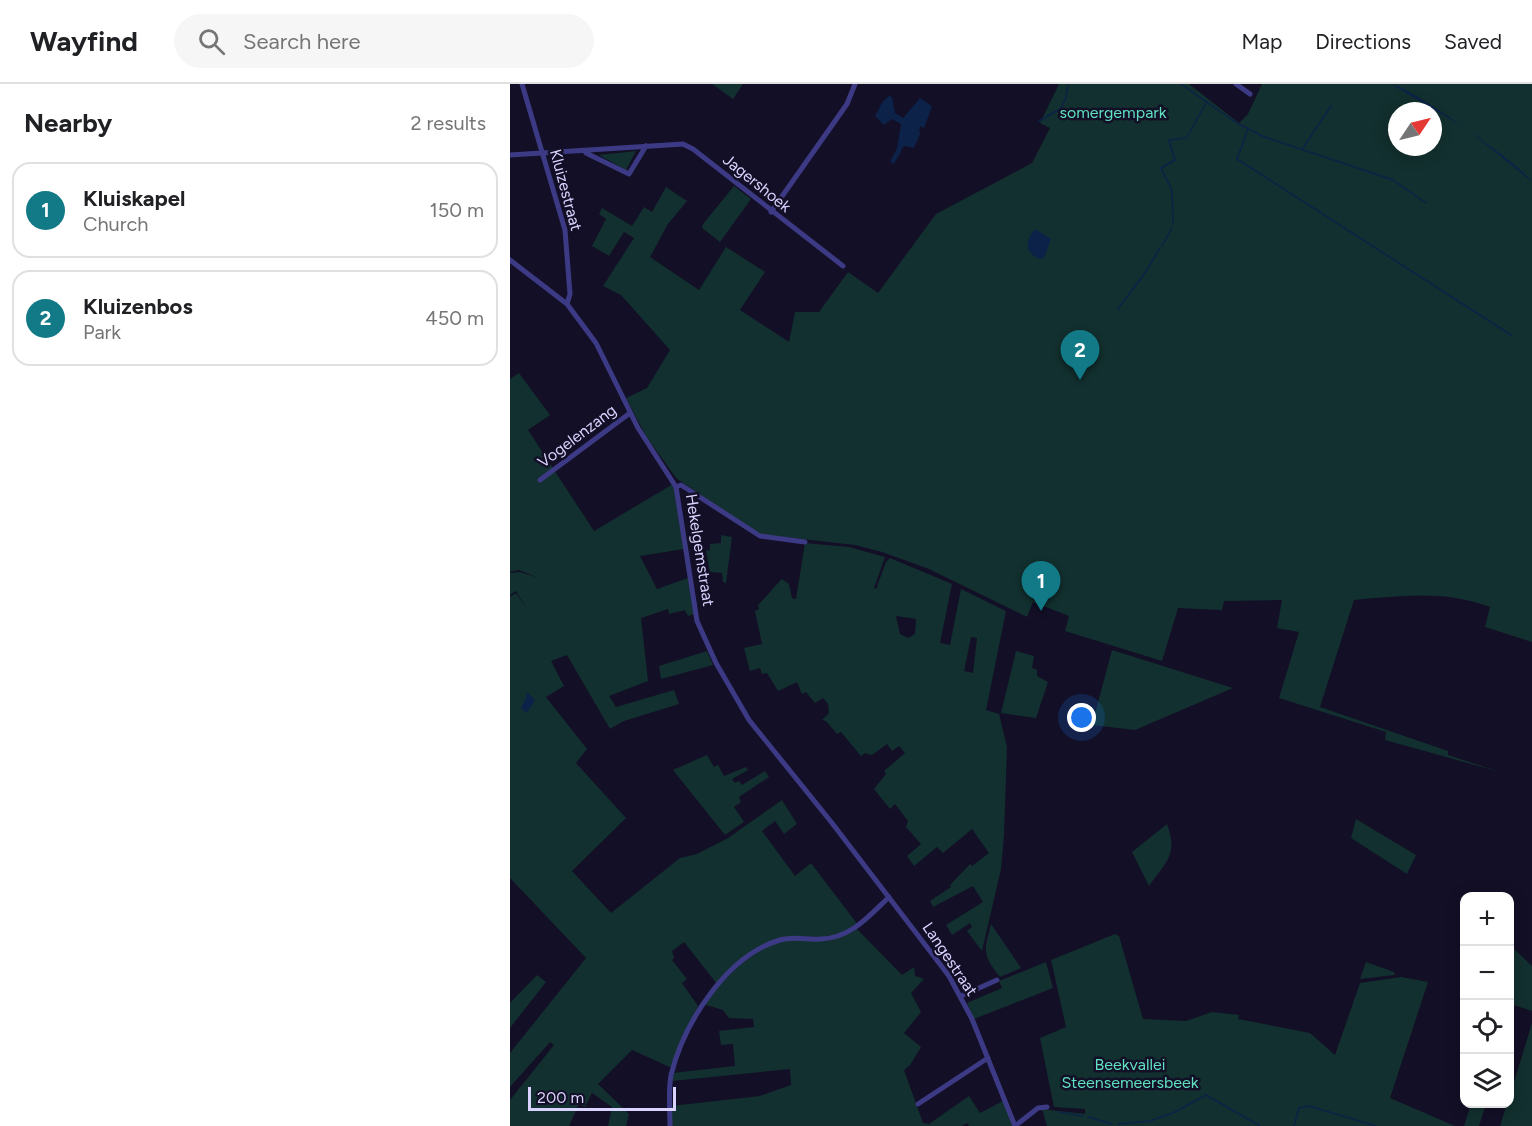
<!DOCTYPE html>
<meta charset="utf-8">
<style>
:root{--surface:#fff;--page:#f6f6f6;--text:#202124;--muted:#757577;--line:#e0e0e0;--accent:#127987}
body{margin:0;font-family:Figtree,sans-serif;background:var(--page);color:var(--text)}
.controls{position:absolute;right:18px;bottom:18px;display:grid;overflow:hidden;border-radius:12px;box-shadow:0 3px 15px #0003}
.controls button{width:54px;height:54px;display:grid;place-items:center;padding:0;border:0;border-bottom:2px solid var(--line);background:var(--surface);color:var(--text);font:30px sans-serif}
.compass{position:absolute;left:878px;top:18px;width:54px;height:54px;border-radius:50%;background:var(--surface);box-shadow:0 3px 15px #0003;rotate:55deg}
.scale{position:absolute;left:18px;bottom:15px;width:148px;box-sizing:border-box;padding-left:6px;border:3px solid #d9d4ff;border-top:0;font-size:16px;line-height:21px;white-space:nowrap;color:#d9d4ff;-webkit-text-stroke:4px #130f26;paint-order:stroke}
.you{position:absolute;left:572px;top:634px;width:21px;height:21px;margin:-15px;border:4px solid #fff;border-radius:50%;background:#1a73e8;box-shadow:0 0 0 9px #1a73e833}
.badge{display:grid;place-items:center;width:39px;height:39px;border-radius:50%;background:var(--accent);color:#fff;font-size:20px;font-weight:700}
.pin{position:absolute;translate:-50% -50px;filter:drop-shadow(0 2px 3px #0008)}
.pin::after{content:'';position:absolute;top:32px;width:21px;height:18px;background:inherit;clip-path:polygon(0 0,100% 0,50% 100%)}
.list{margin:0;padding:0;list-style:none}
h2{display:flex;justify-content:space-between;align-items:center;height:78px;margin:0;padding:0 24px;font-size:26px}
h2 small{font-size:20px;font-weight:400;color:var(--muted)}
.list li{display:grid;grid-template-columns:39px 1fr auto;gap:18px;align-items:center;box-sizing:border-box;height:96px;margin:0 12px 12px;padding:0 12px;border:2px solid var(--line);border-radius:18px}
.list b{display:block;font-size:22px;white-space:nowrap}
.list p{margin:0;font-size:20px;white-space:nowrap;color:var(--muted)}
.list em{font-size:20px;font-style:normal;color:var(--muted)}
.icon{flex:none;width:33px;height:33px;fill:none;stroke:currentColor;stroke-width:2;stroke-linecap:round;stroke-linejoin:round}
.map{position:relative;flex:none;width:1022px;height:1042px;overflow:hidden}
header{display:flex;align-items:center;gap:36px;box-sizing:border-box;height:84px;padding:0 30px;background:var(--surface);border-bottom:2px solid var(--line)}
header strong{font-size:28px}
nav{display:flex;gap:33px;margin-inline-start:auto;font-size:21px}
.search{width:420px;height:54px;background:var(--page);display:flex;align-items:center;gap:15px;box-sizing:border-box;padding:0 21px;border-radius:33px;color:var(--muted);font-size:22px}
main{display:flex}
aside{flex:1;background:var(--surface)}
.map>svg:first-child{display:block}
.green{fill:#12302f;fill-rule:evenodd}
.water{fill:#0c2248}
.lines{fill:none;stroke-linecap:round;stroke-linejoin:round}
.stream{stroke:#0c2248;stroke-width:1.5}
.minor{stroke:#3d3a85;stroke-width:5}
.labels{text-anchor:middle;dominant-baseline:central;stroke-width:5;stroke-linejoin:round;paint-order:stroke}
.park-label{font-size:16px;fill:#5fe0c0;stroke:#130f26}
.street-label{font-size:16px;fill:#d9d4ff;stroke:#130f26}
</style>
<header>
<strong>Wayfind</strong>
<div class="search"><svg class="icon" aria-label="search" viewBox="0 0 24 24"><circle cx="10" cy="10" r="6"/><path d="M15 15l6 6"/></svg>Search here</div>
<nav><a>Map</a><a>Directions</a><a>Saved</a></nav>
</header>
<main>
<aside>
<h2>Nearby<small>2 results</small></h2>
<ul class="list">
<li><span class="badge">1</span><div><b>Kluiskapel</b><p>Church</p></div><em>150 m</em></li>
<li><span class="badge">2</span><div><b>Kluizenbos</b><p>Park</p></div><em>450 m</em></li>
</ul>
</aside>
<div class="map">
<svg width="1022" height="1042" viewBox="0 0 1022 1042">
<rect width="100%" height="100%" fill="#130f26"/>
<path class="green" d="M 202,0 L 233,0 L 223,15 Z
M 549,0 L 679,0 L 729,39 L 738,30 L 752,0 L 1022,0 L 1022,558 L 975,543 L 980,523 C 934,506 892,512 844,516 L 810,623 L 938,667 L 938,671 L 990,688 L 875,656 L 876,648 L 769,614 L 789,548 L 767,544 L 772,516 L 714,517 L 712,526 L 668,524 L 652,577 L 555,547 L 559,532 L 523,518 L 517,533 L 419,485 L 372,468 L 345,461 L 248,450 L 166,394 L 136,352 L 116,314 L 137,304 L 160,266 L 111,211 L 93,202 L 124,154 L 114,148 L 99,172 L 82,162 L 96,135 L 89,130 L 92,124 L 122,142 L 134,123 L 142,128 L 156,103 L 177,117 L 158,140 L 140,173 L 189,206 L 216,163 L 255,188 L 230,226 L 279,258 L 285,228 L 309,228 L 338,188 L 368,209 L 426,130 L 522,79 L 540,44 L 530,39 ZM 887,27 L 923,27 L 923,63 L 887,63 Z
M 126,67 L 116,86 L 89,71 Z
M 224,102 L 241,115 L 210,158 L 192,144 L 193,140 Z
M 9,289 L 40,331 L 18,346 L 84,447 L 163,400 L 174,465 L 130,472 L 147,505 L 178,494 L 184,530 L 178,532 L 175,526 L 159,530 L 158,525 L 131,534 L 138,597 L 99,612 L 106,623 L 164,606 L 169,620 L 114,637 L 100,645 L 57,571 L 41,577 L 54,602 L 36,613 L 77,665 L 66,679 L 116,734 L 62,787 L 101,829 L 170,774 L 187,770 L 218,754 L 272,716 L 287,740 L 274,750 L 265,737 L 252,747 L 285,792 L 301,779 L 348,841 L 330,850 L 310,853 L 284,852 L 251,863 L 207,900 L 174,858 L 162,867 L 164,874 L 162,876 L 177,895 L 172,899 L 188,922 L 162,984 L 122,966 L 88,1000 L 119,1030 L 116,1042 L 98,1042 L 102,1023 L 82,1009 L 75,1023 L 69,1020 L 59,1042 L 0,1042 L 0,1016 L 44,961 L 40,958 L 0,1003 L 0,969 L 76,874 L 0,794 L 0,513 L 6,509 L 16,524 L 6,507 L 0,511 L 0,489 L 10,488 L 29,494 L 9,486 L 0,488 L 0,295 Z
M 211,451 L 222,453 L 216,499 L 213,498 L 212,489 L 200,488 L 196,467 L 200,466 L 200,460 L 211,459 Z
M 295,459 L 339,463 L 375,473 L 364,504 L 366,505 L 376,478 L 380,474 L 442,500 L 430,559 L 440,561 L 451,505 L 496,527 L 476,626 L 489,630 L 497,663 L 494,751 L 491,785 L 472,867 L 457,847 L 462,843 L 460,839 L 442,851 L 436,841 L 473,818 L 463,802 L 423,823 L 420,817 L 441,803 L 440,801 L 460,780 L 462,782 L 479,769 L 462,745 L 433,769 L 427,763 L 404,782 L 397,772 L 411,760 L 396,743 L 398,737 L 385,720 L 380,725 L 364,705 L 376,690 L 374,687 L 395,669 L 389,662 L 382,667 L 377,660 L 362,671 L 355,669 L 351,672 L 331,648 L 327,650 L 316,637 L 312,636 L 319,629 L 318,620 L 313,614 L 305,619 L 296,608 L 292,610 L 287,598 L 268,607 L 257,589 L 252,590 L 250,584 L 240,587 L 234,564 L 252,560 L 245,527 L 249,525 L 248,521 C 257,512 263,504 272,495 L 279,500 L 282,514 L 286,515 ZM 386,532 L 406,535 L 405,550 L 398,554 L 390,550 ZM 461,553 L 467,554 L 463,589 L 454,587 Z
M 602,566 L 723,604 L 625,646 L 582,641 Z
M 197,567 L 203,581 L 151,595 L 149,582 Z
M 506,567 L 524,572 L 522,584 L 527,586 L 527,592 L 538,598 L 526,634 L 491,629 Z
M 197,671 L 204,683 L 208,681 L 214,692 L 236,683 L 238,686 L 222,695 L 225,699 L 229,697 L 232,701 L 255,687 L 259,693 L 229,713 L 231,718 L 224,723 L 234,738 L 215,751 L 163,686 Z
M 846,735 L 906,771 L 897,790 L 841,754 Z
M 657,740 C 668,770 657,777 639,802 L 622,768 Z
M 481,840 L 511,884 L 490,893 C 472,870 474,867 481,840 Z
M 347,845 L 392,891 L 404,883 L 405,892 L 414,895 L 401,909 L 411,928 L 394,949 L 411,963 L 400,981 L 394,986 L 413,1039 L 419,1040 L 459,1012 L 470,1029 L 493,1017 L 503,1042 L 459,1042 L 457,1039 L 452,1042 L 162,1042 L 161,1022 L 250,1012 L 281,1001 L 280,985 L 162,997 L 163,989 L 225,982 L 223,960 L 211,961 L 209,947 L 244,943 L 243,935 L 219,934 L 213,926 L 193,920 C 216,894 242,862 278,856 C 285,854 294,857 301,857 C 316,856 333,849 347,845 Z
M 605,850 L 609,852 L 633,935 L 676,937 L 702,928 L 729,931 L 728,935 L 800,949 L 825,971 L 850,899 L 891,893 L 918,898 L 880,1014 L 945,1042 L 537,1042 L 532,1025 L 575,1030 L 575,1025 L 544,1023 L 530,954 L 556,943 L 541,876 Z
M 1000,861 L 1022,882 L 1022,927 L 1000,920 Z
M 536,878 L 543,904 L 464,935 L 457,919 L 492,904 L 489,897 Z
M 856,878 L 884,888 L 885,891 L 850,895 Z
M 27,891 L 36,898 L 0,944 L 0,919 Z
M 1022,939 L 1022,1042 L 990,1042 L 997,1020 L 1000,1020 L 1000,1011 Z
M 961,1020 L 976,1020 L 969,1042 L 954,1042 Z"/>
<path class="water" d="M 881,0 C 896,0 1012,81 1022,98 L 957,45 Z
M 379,12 L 382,13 L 385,29 L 393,34 L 410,14 L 422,22 L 414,44 L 410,42 L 409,47 L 411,48 L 404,64 L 394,62 L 384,80 L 380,78 L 387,64 L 391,40 L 382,35 L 374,41 L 365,32 L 373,17 Z
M 525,145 L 541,155 L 534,174 L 530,175 C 514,169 515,157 525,145 Z
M 18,609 L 25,616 L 17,629 L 11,624 L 17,612 L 15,610 Z"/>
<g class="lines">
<path class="stream" d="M 671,0 L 728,40
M 556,13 L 558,0
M 551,24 L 556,14
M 529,37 L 550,25
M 729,40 L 752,52 L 883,96 L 916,119
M 738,45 L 727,75 L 1001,251
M 680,48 L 696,19
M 793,64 L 821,22
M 663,140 L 662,106 L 651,84 L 665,76 L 659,56 L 676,54 L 679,50
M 652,162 L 662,144
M 638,184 L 650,164
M 608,225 L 637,186
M 549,1028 L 572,1032
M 578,1033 L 602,1040
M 608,1040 L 640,1037 L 665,1028 L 696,1011 L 750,1042
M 784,1042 L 789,1024 L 799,1022 L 866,1042"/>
<path class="minor" d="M 12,0 L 55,146 L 60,210 L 57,220
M 726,0 L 740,10
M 76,69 L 119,90 L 136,62
M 0,71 L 173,60 L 183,65 L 333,182
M 261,128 L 337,20 L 345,0
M 0,176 L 57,220 L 86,259 L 128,344 L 166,403 L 187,537 L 206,579 L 239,636 L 322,739 L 439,892 L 462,935 L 505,1042
M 30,396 L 120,329
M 166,403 L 171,401 L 250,452 L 295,458
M 451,912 L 487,896
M 408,1020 L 478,974
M 160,1042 C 160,1026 158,1008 161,991 C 174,939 216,872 270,856 C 284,852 297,856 311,855 C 341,854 359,832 379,813
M 505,1042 L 528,1024 L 537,1023"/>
</g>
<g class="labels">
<g class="park-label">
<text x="603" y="28">somergempark</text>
<text x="620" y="980">Beekvallei<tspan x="620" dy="18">Steensemeersbeek</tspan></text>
</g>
<g class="street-label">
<text transform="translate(247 99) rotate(39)">Jagershoek</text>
<text transform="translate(56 106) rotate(75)">Kluizestraat</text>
<text transform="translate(67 352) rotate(-37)">Vogelenzang</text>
<text transform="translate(190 466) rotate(81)">Hekelgemstraat</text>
<text transform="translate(440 875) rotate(56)">Langestraat</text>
</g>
</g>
</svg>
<div class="controls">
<button>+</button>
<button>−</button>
<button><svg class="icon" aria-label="locate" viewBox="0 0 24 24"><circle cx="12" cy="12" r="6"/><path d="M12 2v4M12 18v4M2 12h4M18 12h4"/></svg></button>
<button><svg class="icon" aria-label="layers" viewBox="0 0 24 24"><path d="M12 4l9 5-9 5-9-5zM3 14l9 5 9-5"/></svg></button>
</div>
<svg class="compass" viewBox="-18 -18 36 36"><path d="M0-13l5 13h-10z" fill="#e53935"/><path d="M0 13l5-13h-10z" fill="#757577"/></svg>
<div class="scale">200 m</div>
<div class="you"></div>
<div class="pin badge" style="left:531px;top:527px">1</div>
<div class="pin badge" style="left:570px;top:296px">2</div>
</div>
</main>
